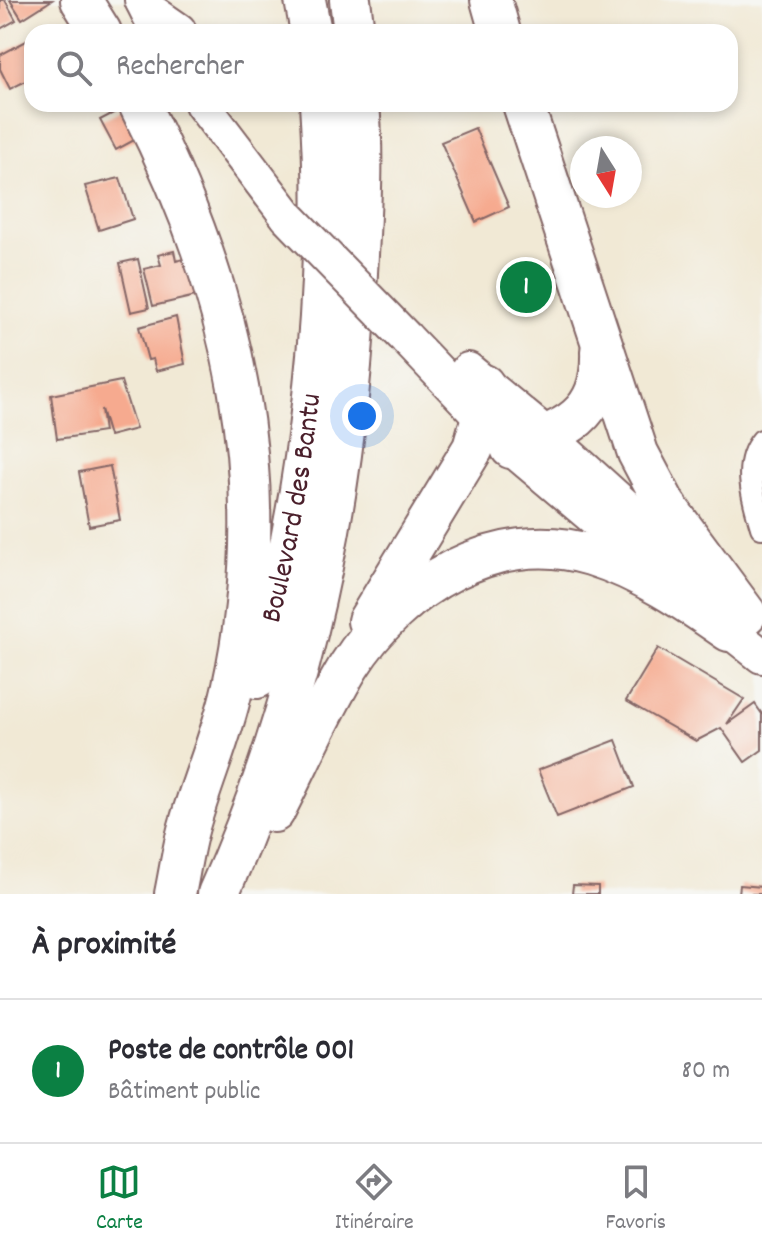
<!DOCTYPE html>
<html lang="fr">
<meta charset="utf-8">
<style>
:root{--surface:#fff;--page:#f2f2f3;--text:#2b2b33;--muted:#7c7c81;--line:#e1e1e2;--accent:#0b8043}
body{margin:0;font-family:Dekko,sans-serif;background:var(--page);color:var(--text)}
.compass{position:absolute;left:570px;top:136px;width:72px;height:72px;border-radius:50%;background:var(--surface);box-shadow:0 4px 12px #0003;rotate:169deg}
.you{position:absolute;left:362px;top:416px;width:28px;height:28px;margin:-20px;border:6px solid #fff;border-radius:50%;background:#1a73e8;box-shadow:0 0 0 12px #1a73e833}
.badge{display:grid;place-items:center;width:52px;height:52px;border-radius:50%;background:var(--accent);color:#fff;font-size:26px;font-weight:700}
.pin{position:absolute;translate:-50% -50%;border:4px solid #fff;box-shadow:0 2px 8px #0006}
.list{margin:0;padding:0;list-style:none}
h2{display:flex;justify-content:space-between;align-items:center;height:104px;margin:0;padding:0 32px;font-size:34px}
h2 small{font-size:26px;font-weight:400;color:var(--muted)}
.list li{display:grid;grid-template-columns:52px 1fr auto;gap:24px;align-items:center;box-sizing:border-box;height:144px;padding:0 32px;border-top:2px solid var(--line)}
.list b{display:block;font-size:30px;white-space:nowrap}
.list p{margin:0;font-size:26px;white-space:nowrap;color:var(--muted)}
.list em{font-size:26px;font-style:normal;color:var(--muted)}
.icon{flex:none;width:44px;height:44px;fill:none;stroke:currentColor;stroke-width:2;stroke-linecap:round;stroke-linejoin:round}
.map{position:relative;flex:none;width:762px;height:894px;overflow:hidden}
.search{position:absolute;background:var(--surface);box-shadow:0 4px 12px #0003;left:24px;right:24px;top:24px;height:88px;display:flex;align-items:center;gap:20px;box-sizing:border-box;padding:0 28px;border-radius:24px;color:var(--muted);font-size:30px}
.sheet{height:248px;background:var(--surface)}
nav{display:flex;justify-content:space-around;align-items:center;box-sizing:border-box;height:112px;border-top:2px solid var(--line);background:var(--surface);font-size:22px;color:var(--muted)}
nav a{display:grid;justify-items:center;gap:4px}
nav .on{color:var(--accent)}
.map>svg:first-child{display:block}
.building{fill:#f6aa8f}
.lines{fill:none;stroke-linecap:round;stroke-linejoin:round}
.street-casing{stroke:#846666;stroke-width:26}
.secondary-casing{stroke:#846666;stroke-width:34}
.primary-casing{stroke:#846666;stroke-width:38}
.highway-casing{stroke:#846666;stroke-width:44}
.street{stroke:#fff;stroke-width:22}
.secondary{stroke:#fff;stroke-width:30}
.primary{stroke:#fff;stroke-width:34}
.highway{stroke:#fff;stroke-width:40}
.primary-bridge-casing{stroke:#846666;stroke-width:38;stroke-linecap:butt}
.primary-bridge{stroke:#fff;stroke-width:34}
.labels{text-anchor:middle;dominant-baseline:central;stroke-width:6;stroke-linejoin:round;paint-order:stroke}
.street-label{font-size:30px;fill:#4a1f2b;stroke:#f6f6f2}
</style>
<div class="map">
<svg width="762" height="894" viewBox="0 0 762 894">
<rect width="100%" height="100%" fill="#f6f6f2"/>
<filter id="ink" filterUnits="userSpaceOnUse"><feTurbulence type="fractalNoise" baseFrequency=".0125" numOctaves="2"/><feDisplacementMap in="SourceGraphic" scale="16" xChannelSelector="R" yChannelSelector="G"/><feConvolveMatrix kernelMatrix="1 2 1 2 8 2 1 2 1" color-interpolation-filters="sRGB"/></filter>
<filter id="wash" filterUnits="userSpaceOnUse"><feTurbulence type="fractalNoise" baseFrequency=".006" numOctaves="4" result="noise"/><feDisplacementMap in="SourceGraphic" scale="32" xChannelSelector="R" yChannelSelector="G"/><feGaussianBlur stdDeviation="1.8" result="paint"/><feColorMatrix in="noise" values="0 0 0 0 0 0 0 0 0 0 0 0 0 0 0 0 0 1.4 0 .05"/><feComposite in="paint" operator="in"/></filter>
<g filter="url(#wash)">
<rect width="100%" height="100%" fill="#f1e9d5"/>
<g id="blocks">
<path class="building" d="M 0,0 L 5,0 L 16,20 L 0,29 Z
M 10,0 L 52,0 L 22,19 Z
M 32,38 L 32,78 L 10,89 L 0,69 L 0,55 Z
M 121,109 L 138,138 L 116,150 L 100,120 Z
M 475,128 L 509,207 L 476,222 L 441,142 Z
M 120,178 L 133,219 L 99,230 L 85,186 Z
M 174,251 L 176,261 L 191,257 L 200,295 L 153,306 L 144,269 L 161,265 L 158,255 Z
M 138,259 L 149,308 L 131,312 L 120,263 Z
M 531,269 L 542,294 L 521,304 L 510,279 Z
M 176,317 L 185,364 L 156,371 L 153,359 L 148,360 L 139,327 Z
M 121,381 L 136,429 L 109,436 L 101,409 L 104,432 L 57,439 L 51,395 Z
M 110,466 L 120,520 L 89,526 L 79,472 Z
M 658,648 L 744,699 L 727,724 L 755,704 L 762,714 L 762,750 L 745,762 L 721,728 L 696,741 L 626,701 Z
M 616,740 L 634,787 L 557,817 L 538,770 Z
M 573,885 L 598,886 L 598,894 L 572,894 Z
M 740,885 L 762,887 L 762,894 L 739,894 Z"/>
</g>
</g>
<g filter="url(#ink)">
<use href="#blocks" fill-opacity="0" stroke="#846666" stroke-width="2"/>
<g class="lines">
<defs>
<path id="street" d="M 762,441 C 742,465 754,500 762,527"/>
<path id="secondary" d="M 141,2 L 180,29"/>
<path id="primary" d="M 142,0 L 158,32
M 202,104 L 288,217
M 406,338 L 511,448 L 664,577
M 468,370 L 548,436 L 710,583
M 711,616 L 762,656"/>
<g id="highway">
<path d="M 81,0 L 101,32"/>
<path d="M 305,0 L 311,32"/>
<path d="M 350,0 L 354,32"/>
<path d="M 491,0 L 500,32"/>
<path d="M 139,104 C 234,290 278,483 232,690 C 222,735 203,778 190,823 C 183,846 180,870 175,894"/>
<path d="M 523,104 L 638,453 L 666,506 L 746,614"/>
<path d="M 511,448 C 565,430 603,417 601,351"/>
<path d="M 368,621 L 473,448 L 482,417 L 484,385"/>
<path id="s1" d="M 257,678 C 310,501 333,288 320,104"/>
<path d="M 274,812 C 299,764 321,712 349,666 C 399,587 496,526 591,555 C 642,571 685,600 729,631"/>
<path d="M 218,894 C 306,697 348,488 357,273 C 360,217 364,160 359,104"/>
</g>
</defs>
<use href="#street" class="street-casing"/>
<use href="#secondary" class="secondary-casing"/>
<use href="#primary" class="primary-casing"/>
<use href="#highway" class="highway-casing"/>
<use href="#street" class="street"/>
<use href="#secondary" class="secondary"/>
<use href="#primary" class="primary"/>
<use href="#highway" class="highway"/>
<defs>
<path id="primary-bridge" d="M 288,217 L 406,338"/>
</defs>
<use href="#primary-bridge" class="primary-bridge-casing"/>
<use href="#primary-bridge" class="primary-bridge"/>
</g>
</g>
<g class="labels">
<g class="street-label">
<text stroke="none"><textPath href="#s1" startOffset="174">Boulevard des Bantu</textPath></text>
</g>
</g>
</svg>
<svg class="compass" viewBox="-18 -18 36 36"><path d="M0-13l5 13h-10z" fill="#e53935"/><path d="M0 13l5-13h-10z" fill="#7c7c81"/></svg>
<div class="you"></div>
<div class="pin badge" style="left:526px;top:287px">1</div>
<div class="search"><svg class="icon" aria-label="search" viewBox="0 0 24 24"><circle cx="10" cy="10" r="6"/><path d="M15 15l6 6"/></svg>Rechercher</div>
</div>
<section class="sheet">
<h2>À proximité<small></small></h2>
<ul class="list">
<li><span class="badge">1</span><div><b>Poste de contrôle 001</b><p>Bâtiment public</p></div><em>80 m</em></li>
</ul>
</section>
<nav>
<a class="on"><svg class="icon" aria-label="map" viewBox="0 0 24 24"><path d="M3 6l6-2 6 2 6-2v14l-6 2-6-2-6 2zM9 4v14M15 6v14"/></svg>Carte</a>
<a><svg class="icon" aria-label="directions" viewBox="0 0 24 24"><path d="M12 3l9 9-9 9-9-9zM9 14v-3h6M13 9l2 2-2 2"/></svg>Itinéraire</a>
<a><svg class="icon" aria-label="saved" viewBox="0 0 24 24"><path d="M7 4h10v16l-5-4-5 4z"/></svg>Favoris</a>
</nav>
